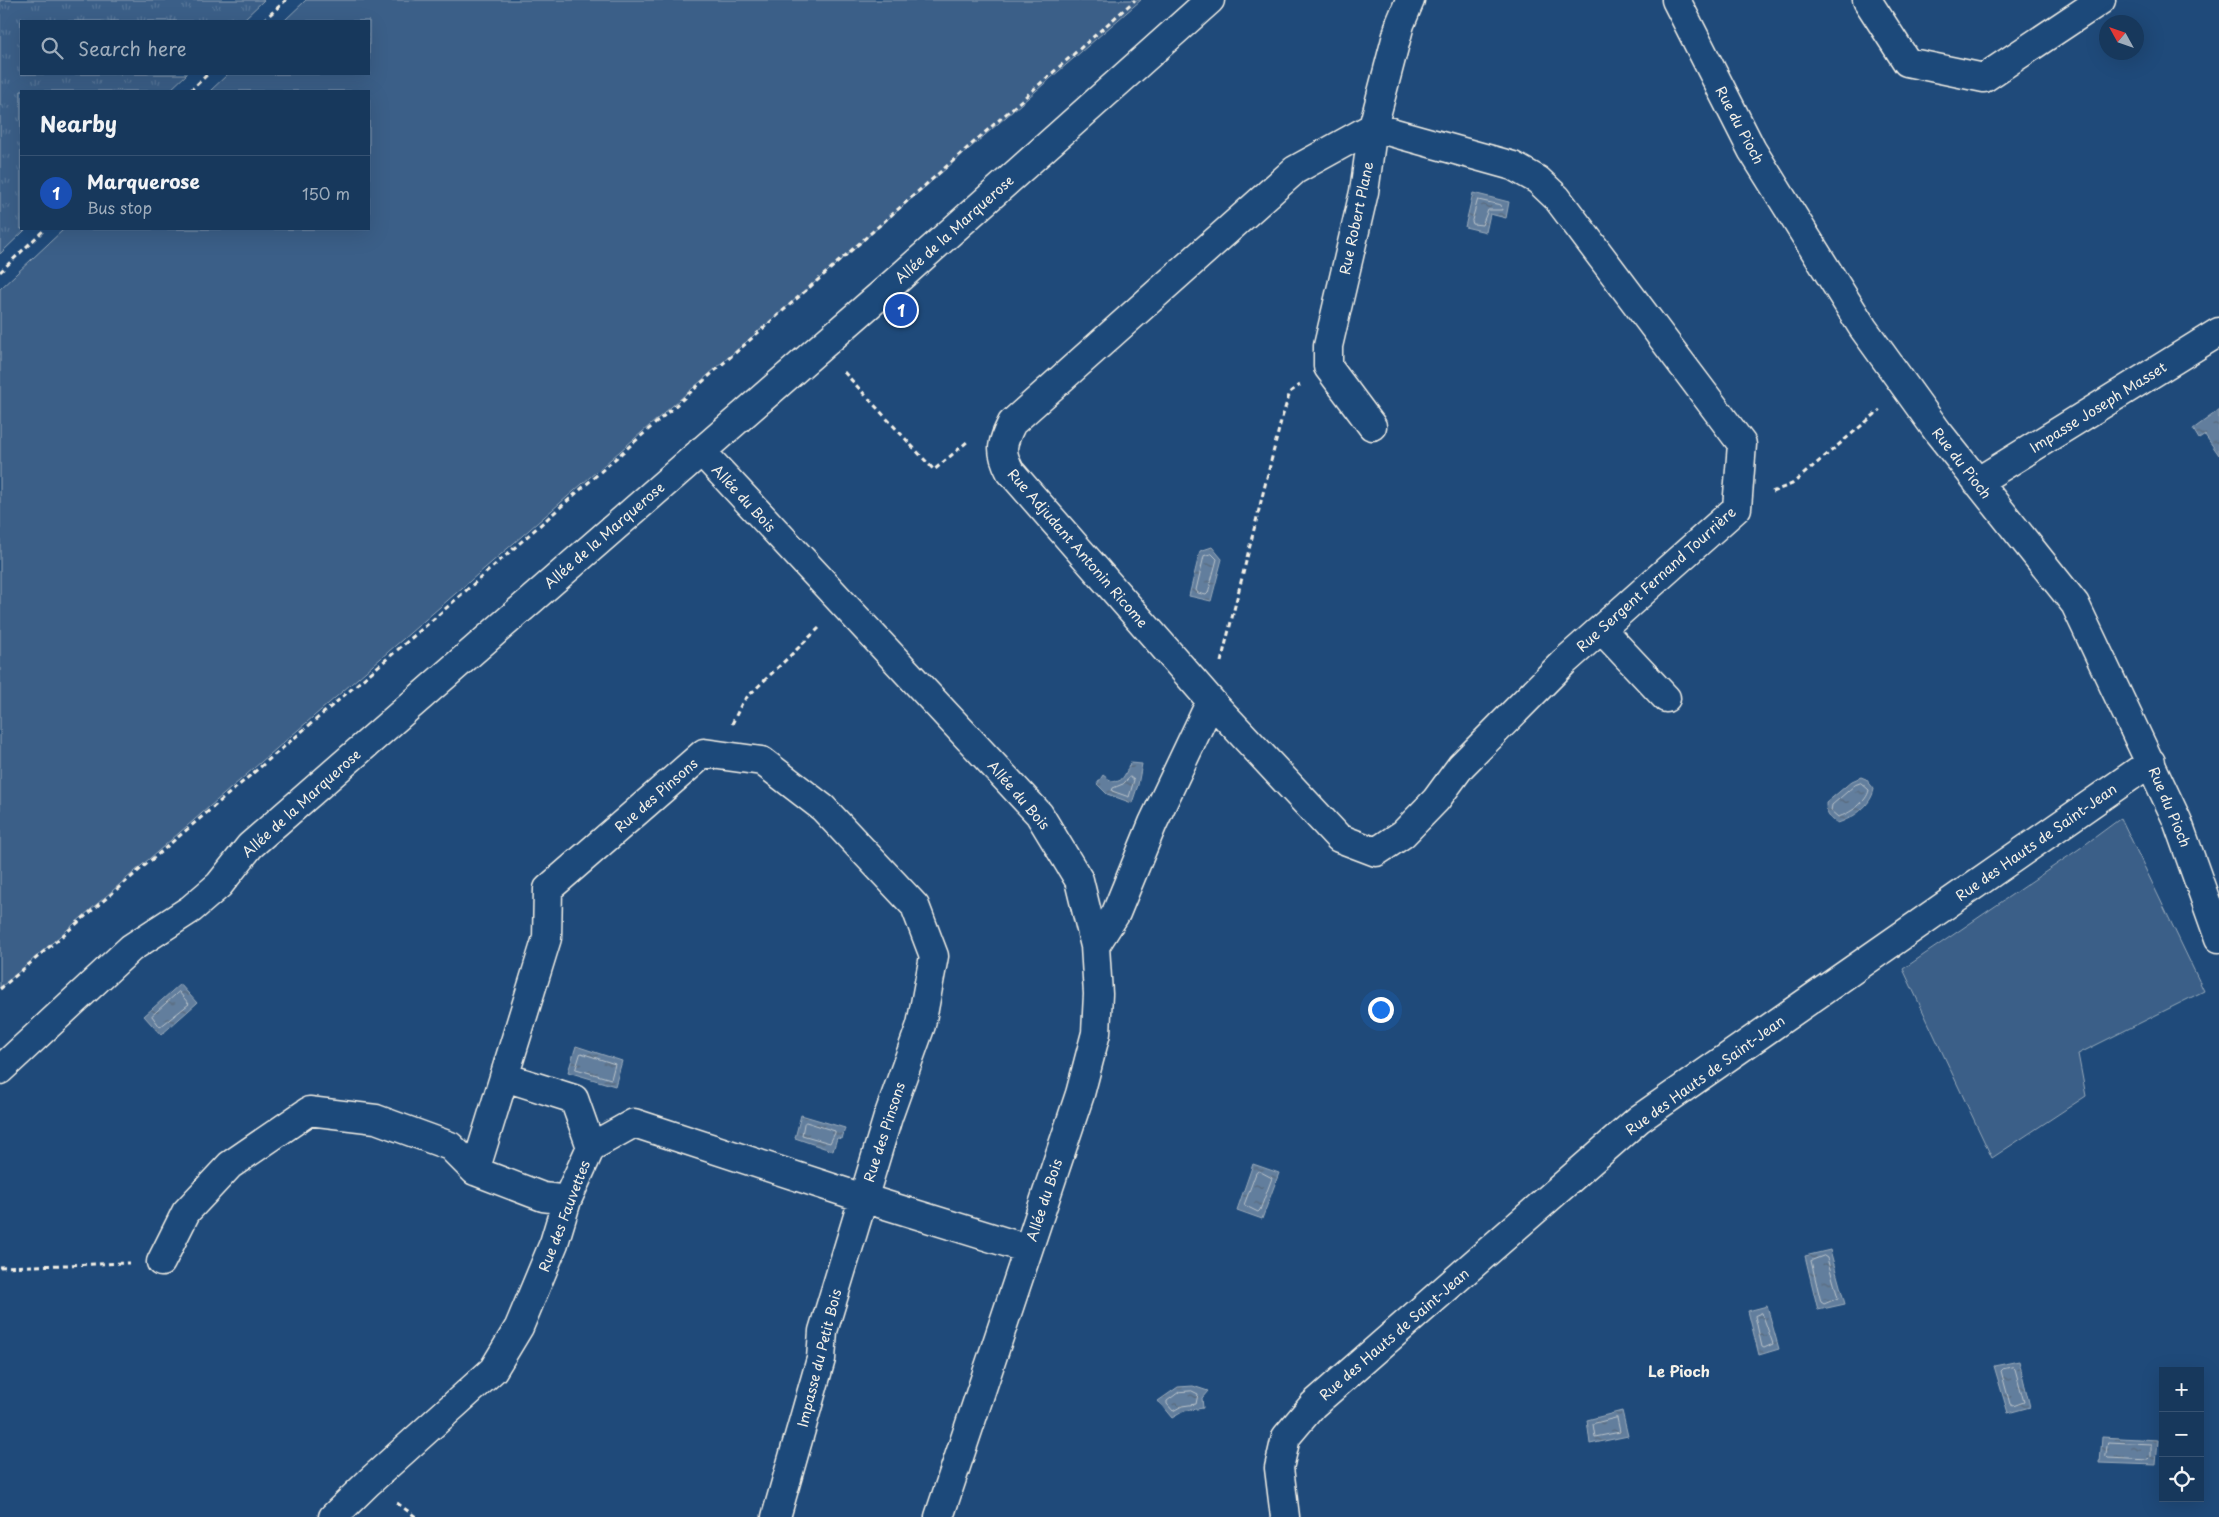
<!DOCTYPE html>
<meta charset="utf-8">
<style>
:root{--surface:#17385c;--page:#203f62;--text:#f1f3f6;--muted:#9eacbb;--line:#365272;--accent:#8bbbb9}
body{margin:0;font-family:"Playpen Sans",sans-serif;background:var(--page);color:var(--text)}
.controls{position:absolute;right:15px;bottom:15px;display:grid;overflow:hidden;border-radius:0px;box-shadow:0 5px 20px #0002}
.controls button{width:45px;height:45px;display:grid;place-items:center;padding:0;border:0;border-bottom:1px solid var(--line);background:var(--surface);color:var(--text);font:25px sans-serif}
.compass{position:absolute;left:2099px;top:15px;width:45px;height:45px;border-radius:50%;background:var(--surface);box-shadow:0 5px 20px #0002;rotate:310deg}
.you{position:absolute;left:1380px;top:1009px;width:18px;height:18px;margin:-12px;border:4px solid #fff;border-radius:50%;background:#1a73e8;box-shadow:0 0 0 8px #1a73e833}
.badge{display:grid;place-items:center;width:32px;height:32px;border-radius:50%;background:var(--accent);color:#fff;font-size:16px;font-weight:700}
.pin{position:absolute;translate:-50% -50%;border:2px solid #fff;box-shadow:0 1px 5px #0006}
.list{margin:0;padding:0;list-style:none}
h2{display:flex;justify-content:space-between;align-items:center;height:65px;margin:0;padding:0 20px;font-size:21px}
h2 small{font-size:16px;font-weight:400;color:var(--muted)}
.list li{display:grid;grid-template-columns:32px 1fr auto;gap:15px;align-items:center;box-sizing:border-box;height:75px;padding:0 20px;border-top:1px solid var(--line)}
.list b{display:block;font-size:19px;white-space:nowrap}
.list p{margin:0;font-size:16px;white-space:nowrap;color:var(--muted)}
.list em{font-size:16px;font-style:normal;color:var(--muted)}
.icon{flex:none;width:28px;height:28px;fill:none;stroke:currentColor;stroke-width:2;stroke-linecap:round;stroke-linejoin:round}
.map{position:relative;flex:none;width:2219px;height:1517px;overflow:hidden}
.search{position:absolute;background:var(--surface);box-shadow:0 5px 20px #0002;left:20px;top:20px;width:350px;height:55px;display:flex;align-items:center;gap:12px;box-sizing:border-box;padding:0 18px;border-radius:0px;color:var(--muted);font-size:19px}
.panel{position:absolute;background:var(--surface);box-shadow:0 5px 20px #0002;left:20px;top:90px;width:350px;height:140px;border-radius:0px}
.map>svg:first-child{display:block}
.grass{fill:#3a5f88;stroke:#97a8b8}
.park{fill:url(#park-tufts);stroke:#97a8b8}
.water{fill:url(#water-ripples);stroke:#9cacbb}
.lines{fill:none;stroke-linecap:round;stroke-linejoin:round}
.shore{stroke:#bac3ca;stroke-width:1}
.minor-casing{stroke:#f4f1e8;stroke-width:31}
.path{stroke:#f4f1e8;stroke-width:3;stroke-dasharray:5 4;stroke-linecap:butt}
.minor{stroke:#1f4a7a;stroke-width:28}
.labels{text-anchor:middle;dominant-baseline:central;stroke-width:4;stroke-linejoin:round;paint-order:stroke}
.street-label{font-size:14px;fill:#f4f1e8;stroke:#1f4a7a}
.neighbourhood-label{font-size:15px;font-weight:bold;fill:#f4f1e8;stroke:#1f4a7a}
</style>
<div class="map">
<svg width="2219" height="1517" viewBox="0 0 2219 1517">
<defs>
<pattern id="park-tufts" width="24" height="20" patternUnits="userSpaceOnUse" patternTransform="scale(1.25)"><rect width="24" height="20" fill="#3a5f88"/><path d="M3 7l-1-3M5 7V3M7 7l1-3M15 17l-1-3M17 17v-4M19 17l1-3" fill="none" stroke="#577699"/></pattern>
<pattern id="water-ripples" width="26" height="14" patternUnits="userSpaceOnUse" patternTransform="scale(1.25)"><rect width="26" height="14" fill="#627e9d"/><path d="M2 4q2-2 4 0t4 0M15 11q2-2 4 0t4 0" fill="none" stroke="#58687a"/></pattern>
</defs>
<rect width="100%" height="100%" fill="#1f4a7a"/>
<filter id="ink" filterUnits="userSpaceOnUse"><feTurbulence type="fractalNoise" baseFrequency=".02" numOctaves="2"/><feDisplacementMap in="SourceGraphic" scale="10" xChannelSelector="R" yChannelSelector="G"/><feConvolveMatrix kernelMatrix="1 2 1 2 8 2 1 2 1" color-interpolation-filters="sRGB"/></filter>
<g filter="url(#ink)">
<path class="grass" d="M 306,0 L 1141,0 L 0,988 L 0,289 L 64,229 L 369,229 L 369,91 L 210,91 L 228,74 L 369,74 L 369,21 L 284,21 Z
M 2121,818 L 2204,991 L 2078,1054 L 2086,1096 L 1992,1158 L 1903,969 L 2079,849 Z"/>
<path class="park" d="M 0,0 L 264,0 L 242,21 L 21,21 L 21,74 L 187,74 L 169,91 L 21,91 L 21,229 L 26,229 L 0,254 Z"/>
<path class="water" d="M 1473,193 L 1509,202 L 1506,218 L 1490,214 L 1486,232 L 1465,227 Z
M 2219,410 L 2219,455 L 2205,435 L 2199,439 L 2193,429 Z
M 1212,547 L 1222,559 L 1211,601 L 1189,596 L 1200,551 Z
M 1130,763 L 1142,764 L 1138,785 L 1132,803 L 1107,794 L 1097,784 L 1103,775 C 1120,789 1124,778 1130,763 Z
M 1861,777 L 1866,779 L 1874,789 C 1871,806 1853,818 1838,823 C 1828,818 1826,813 1826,803 L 1852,781 Z
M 180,984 L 197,1003 L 161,1035 L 144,1016 Z
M 576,1046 L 622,1061 L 615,1086 L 568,1072 Z
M 801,1115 L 845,1128 L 842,1139 L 837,1138 L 833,1151 L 795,1138 Z
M 1253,1164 L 1279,1173 L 1262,1219 L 1237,1210 Z
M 1830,1250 L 1845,1304 L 1818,1310 L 1805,1256 Z
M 1767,1306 L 1779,1349 L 1759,1355 L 1748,1311 Z
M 2019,1361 L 2030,1407 L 2008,1413 L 1994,1366 Z
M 1193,1386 L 1208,1391 L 1202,1398 L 1203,1408 L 1184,1411 L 1172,1418 L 1158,1401 L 1178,1387 Z
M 1622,1411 L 1628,1436 L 1590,1444 L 1587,1420 Z
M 2102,1437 L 2158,1440 L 2156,1465 L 2100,1463 Z"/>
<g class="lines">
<path class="shore" d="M 1478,200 L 1501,205 L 1502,210 L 1488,210 L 1482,225 L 1473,224 L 1472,221 Z
M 1212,554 L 1217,559 L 1208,593 L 1206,595 L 1198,593 L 1196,590 L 1204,556 Z
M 1130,777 L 1134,780 L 1129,797 L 1112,791 L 1113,788 L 1123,784 Z
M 1861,783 L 1869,790 C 1867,802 1849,814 1838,817 L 1831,811 L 1832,805 L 1855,785 Z
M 179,992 L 189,1004 L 160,1027 L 152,1016 Z
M 581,1053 L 615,1064 L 611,1079 L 576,1069 Z
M 806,1122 L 835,1131 L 835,1133 L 830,1143 L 802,1135 L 804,1124 Z
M 1259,1171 L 1272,1178 L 1260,1210 L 1258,1212 L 1244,1205 L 1256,1173 Z
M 1824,1256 L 1827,1258 L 1838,1298 L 1824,1304 L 1821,1302 L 1811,1261 Z
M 1762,1313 L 1773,1344 L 1764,1348 L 1762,1347 L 1755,1316 Z
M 2013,1367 L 2015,1369 L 2024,1402 L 2013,1406 L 2010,1404 L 2001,1371 L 2003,1369 Z
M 1192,1391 L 1198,1394 L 1196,1404 L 1182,1406 L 1173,1411 L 1167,1404 L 1167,1401 L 1179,1392 Z
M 1617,1418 L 1620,1432 L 1595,1437 L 1593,1424 Z
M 2108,1442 L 2151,1444 L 2151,1458 L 2149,1460 L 2108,1458 L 2106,1456 Z"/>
<defs>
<path id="minor" d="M 1676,0 L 1752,150 L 1863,328 L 1938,432 L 2075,604 L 2177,820 L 2219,938
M 1867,0 L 1907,62 L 1984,78 L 2101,0
M 1373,127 L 1513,166 L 1538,180 L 1557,198 L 1742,444 L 1737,508 L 1564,662 L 1461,766 L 1436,800 L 1403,834 L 1376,852 L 1339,838 L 1211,701 L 1010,471 C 999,450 1002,443 1012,423 L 1295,170 Z
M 1372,426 L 1328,367 L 1328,346 L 1364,192 L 1373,127 L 1400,24 L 1410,0
M 701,451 L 1039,814 L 1079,880 L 1095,946 L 1098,994 L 1096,1033 L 1080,1094 L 939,1517
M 1977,482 L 2219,332
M 1602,630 L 1666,698
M 1095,946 L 1116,913 L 1153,823 L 1211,701
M 0,1070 L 131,948 L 191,909 L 219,885 L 250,846 L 886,290 L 1210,0
M 505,1077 L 574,1099 L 591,1147
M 475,1171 L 547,938 L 548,889 L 704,753 L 762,761 L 823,808 L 915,906 L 934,956 L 921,1025 L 888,1117 L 823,1331 L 821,1359 L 776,1517
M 161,1262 L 186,1212 L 230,1165 L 309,1111 L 376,1119 L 450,1146 L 475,1171 L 543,1197 L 567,1200
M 333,1517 L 369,1482 L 493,1370 L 519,1327 L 554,1243 L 567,1200 L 591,1147 L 634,1123 L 863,1198 L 1028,1249
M 1285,1517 L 1279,1468 L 1286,1437 L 1313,1405 L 1639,1119 L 2151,762"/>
</defs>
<use href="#minor" class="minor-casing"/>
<path class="path" d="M 263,21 L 286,0
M 190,91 L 208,74
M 0,272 L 45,229
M 844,372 L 934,470 L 967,442 L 969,443
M 1772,492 L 1792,484 L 1880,410
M 1221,662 L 1281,421 L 1290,392 L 1300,385
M 732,724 L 743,701 L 819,628
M 0,989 L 436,617 L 1135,0
M 0,1267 L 129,1263
M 397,1503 L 416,1517"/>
<use href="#minor" class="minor"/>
</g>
</g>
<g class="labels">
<g class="street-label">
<text transform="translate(1740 125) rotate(62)">Rue du Pioch</text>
<text transform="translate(1356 218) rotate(-78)">Rue Robert Plane</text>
<text transform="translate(954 229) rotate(-42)">Allée de la Marquerose</text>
<text transform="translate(2098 407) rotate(-32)">Impasse Joseph Masset</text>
<text transform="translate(1962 463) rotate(52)">Rue du Pioch</text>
<text transform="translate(744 498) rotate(47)">Allée du Bois</text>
<text transform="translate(604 535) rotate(-41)">Allée de la Marquerose</text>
<text transform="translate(1078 548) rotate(49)">Rue Adjudant Antonin Ricome</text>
<text transform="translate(1656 579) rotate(-42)">Rue Sergent Fernand Tourrière</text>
<text transform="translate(656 795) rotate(-41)">Rue des Pinsons</text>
<text transform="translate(1019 795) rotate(49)">Allée du Bois</text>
<text transform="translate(301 803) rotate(-42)">Allée de la Marquerose</text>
<text transform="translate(2170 807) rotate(67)">Rue du Pioch</text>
<text transform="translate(2036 842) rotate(-35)">Rue des Hauts de Saint-Jean</text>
<text transform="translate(1705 1075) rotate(-36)">Rue des Hauts de Saint-Jean</text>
<text transform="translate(884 1132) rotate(-72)">Rue des Pinsons</text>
<text transform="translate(1044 1200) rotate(-72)">Allée du Bois</text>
<text transform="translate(564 1216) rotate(-69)">Rue des Fauvettes</text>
<text transform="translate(1394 1334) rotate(-41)">Rue des Hauts de Saint-Jean</text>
<text transform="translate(819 1358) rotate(-76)">Impasse du Petit Bois</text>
</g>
<g class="neighbourhood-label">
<text x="1679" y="1370">Le Pioch</text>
</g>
</g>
</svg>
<div class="controls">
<button>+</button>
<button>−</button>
<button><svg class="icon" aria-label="locate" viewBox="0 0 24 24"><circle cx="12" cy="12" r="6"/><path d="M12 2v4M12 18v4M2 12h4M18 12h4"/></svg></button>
</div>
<svg class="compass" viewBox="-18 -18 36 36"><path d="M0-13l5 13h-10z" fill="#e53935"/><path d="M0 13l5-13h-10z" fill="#9eacbb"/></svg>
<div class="you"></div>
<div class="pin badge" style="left:901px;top:310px;background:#1a4fb4">1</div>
<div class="search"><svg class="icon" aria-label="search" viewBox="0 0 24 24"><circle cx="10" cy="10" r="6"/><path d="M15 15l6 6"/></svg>Search here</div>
<section class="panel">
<h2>Nearby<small></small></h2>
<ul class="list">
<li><span class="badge" style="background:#1a4fb4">1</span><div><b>Marquerose</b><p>Bus stop</p></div><em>150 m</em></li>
</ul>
</section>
</div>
